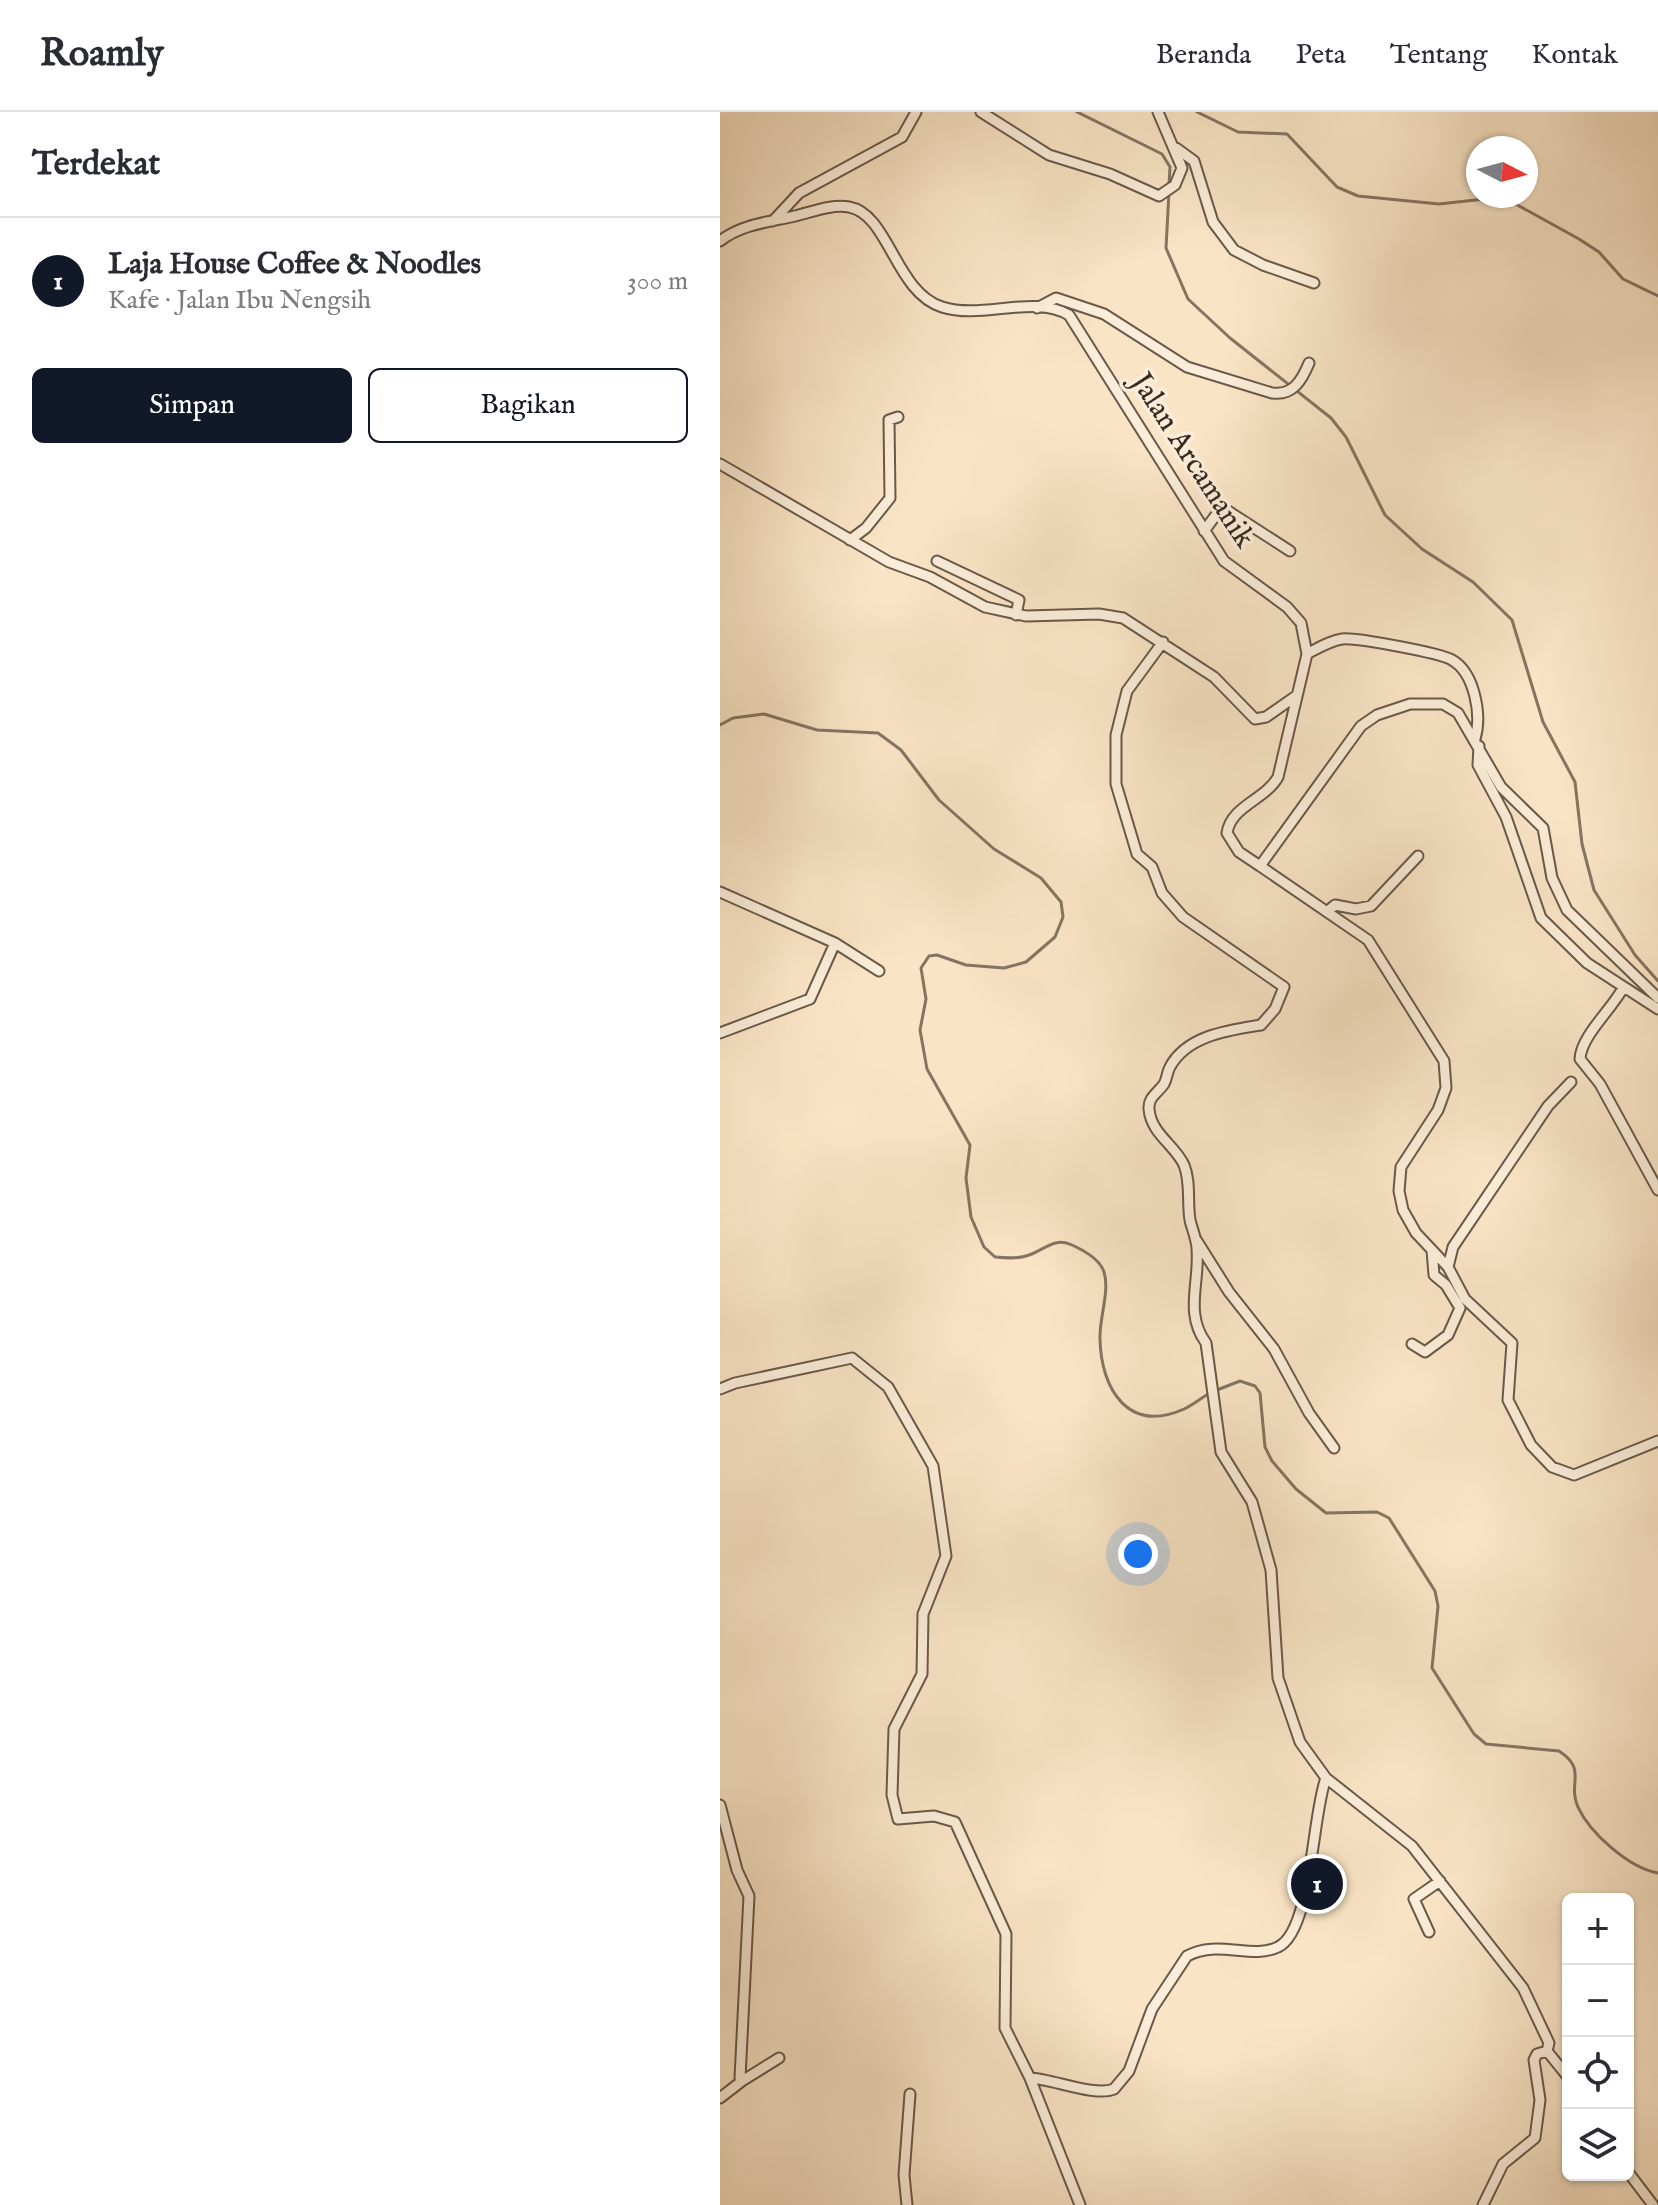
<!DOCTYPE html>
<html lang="id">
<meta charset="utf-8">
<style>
:root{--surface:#fff;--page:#f2f2f3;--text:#2b2b33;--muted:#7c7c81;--line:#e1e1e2;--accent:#111827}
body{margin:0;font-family:"IM FELL English",serif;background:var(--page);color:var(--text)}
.controls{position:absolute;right:24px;bottom:24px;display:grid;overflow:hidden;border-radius:12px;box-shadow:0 2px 6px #0004}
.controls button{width:72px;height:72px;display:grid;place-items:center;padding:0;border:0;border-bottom:2px solid var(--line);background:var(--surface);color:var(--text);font:40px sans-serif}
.compass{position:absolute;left:746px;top:24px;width:72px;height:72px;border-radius:50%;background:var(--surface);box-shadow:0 2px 6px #0004;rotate:96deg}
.you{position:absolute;left:418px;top:1442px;width:28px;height:28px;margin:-20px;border:6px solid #fff;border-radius:50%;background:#1a73e8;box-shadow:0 0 0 12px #1a73e833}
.badge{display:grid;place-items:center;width:52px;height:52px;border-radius:50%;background:var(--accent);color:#fff;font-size:26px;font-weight:700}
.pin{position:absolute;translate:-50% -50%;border:4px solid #fff;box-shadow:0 2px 8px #0006}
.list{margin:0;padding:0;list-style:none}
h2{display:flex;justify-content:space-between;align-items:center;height:104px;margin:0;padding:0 32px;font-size:34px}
h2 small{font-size:26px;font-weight:400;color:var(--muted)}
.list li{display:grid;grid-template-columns:52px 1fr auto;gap:24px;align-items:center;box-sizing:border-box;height:128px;padding:0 32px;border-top:2px solid var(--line)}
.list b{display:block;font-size:30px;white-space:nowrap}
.list p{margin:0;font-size:26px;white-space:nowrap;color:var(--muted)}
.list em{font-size:26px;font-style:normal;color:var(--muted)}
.actions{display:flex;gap:16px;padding:24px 32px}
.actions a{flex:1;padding:18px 0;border:2px solid var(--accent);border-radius:12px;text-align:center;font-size:28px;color:var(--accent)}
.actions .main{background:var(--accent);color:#fff}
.icon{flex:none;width:44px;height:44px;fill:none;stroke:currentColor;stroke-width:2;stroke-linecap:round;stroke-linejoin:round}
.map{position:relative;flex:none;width:938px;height:2093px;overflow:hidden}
header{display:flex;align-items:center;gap:48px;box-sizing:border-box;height:112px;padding:0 40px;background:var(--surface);border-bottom:2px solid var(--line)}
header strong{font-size:38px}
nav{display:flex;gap:44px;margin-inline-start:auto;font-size:28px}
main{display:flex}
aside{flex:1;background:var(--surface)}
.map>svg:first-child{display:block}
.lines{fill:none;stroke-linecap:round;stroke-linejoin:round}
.stream{stroke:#867462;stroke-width:3}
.minor-casing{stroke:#6a594a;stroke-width:13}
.minor{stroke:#fbedd9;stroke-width:9}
.labels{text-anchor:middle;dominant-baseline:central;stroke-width:7;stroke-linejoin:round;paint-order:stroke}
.street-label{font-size:30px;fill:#3a2b21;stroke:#fbedd9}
</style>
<header>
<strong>Roamly</strong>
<nav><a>Beranda</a><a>Peta</a><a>Tentang</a><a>Kontak</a></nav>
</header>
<main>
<aside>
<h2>Terdekat<small></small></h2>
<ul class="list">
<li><span class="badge">1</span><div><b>Laja House Coffee &amp; Noodles</b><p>Kafe · Jalan Ibu Nengsih</p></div><em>300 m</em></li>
</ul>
<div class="actions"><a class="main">Simpan</a><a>Bagikan</a></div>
</aside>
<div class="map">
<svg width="938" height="2093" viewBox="0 0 938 2093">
<rect width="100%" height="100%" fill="#f9e4c5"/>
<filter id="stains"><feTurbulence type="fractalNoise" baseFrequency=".0025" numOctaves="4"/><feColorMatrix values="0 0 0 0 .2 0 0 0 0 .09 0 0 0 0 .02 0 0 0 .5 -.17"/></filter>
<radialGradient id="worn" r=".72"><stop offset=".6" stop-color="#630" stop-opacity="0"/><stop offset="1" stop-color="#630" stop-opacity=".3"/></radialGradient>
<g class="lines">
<path class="stream" d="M 357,0 L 442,42 L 450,55 L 449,72
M 477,0 L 518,20 L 567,22 L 617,75 L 638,84 L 719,92 L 783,85 L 859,127 L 879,140 L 903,167 L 938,184
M 449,80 L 446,136 L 468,187 L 510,226 L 611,306 L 626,325 L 665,403 L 702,437 L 753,470 L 792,508 L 823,610 L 855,670 L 862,732 L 874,778 L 915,843 L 938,869
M 0,613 L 13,606 L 44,602 L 97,618 L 158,621 L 181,638 L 219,688 L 274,737 L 321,766 L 341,790 L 343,805 L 335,825 L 306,850 L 284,856 L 246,853 L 217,843 L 209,844 L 201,856 L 206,887 L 200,918 L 207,957 L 250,1033 L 246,1066 L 251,1105 L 264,1135 L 275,1145 C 286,1146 296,1147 306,1144 C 322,1140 334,1124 352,1133 C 363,1138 380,1147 384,1160 C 390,1179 379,1207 380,1227 C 381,1277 408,1322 464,1297 C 473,1293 481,1286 490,1281
M 497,1278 L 520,1269 L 535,1274 L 540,1281 L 545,1335 L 552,1349 L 576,1377 L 606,1401 L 657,1400 L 669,1406 L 715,1479 L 718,1494 L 712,1556 L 754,1622 L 766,1632 L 839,1639 C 868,1658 847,1671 858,1695 C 870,1721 909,1756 938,1761"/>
<defs>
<path id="minor" d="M 261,0 L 329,43 L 390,62 L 439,84 L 455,73 L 462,56 L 438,0
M 456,36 L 474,49 L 493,110 L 514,138 L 543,153 L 594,171
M 53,109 L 79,81 L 182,25 L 196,0
M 0,129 C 22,112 49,110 75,104 C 92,100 111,92 129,95 C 169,102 175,180 222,195 C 262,208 313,182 349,203 L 504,449 L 567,495 L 581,511 L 587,542 L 558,665 C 545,688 511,694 507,721 L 519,740 L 540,754 L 641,614 L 657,603 L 690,592 L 723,592 L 738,601 L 781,675 L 823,716 L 832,766 L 847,798 L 938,886
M 317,196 L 336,186 L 384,202 L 467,255 L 552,281 C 573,284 582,268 589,251
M 0,352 L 169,450 L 210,465 L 265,495 L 306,504 L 379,502 L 403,506 L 494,565 L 535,607 L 546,605 L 576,584
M 484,419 L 496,403 L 508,399 L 570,439
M 130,428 L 146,416 L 170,386 L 169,308 L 178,305
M 217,449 L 299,488 L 296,503
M 443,530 L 407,579 L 396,623 L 396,672 L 417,742 L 432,755 L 442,781 L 463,805 L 564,875 L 555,897 L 541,913 C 510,918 467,923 450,955 C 447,960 447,967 444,972 C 438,981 428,985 429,997 C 431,1022 455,1033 464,1053 C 471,1070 467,1090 470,1108 C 472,1117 477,1128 477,1137 C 480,1170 464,1201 486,1231 L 501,1340 L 532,1390 L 551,1458 L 558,1566 L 580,1630 L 606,1666 L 692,1734 L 803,1876 L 829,1931 L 827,1939 L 848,1965
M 587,542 C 598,536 609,529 622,527 C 634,525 721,541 732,548 C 755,561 762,604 755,627
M 759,634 L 758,653 L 786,705 L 821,806 L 867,851 L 938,897
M 540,754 L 648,828 L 724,949 L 726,976 L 718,998 L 681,1055 L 679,1079 L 683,1098 L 696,1121 L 728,1155 L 745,1187 L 792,1231 L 788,1288 L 811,1333 L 832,1355 L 854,1363 L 938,1329
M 0,780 L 115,831 L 90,887 L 0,921
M 608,799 L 615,793 L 636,797 L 651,794 L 698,744
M 115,831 L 159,859
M 903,876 C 892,897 861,924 860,947 L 880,972 L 938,1078
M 475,1126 L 509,1180 L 554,1237 L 589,1301 L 614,1336
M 728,1155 L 733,1135 L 828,994 L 851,970
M 692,1232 L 705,1240 L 728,1223 L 740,1196 L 726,1173 L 714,1163 L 712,1138
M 0,1277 L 15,1271 L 132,1246 L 168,1275 L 213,1354 L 226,1444 L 203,1502 L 202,1562 L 174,1617 L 172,1683 L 178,1707 L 214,1704 L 235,1710 L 286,1822 L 285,1916 L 310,1966 L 360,2093
M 0,1693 L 17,1758 L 29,1784 L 20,1966 L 22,1969 L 59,1946
M 709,1820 L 694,1787 L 720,1769
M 310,1966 C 333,1967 375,1985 394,1977 L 409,1959 L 432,1897 L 467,1844 C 497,1827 532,1848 558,1835 C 592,1819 592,1702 606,1666
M 0,1986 L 22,1969
M 908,2060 L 933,2093
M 187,2093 L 184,2063 L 190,1982
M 763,2093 L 783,2052 L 815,2026 L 820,1988 L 814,1948 L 817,1942 L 827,1939"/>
</defs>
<use href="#minor" class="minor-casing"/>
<use href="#minor" class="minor"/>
</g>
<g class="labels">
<g class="street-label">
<text transform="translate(472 349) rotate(57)">Jalan Arcamanik</text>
</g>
</g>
<rect width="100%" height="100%" filter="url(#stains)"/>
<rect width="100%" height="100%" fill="url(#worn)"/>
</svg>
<div class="controls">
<button>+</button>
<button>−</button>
<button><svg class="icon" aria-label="locate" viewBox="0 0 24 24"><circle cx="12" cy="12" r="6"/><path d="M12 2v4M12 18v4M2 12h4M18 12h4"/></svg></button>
<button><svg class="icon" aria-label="layers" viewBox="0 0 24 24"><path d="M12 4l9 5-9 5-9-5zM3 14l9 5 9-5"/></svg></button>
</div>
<svg class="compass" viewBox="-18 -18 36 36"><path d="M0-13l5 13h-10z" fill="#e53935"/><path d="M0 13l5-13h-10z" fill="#7c7c81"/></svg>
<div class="you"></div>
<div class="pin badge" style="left:597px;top:1772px">1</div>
</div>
</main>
